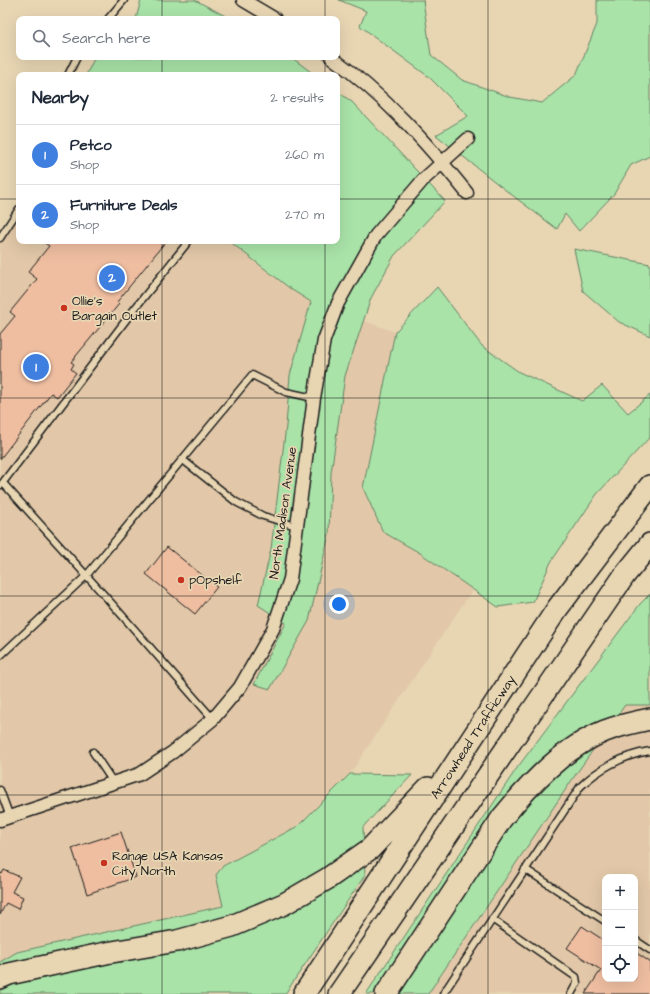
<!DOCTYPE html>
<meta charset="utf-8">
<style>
:root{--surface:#fff;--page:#f2f2f3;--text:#1f2937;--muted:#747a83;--line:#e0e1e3;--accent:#c8321e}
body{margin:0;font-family:"Architects Daughter",sans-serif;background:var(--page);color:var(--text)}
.controls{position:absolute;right:12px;bottom:12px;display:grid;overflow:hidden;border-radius:8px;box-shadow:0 4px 16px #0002}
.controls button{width:36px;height:36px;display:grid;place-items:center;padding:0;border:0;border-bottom:1px solid var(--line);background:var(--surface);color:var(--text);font:20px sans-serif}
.you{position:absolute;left:339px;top:604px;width:14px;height:14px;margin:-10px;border:3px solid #fff;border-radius:50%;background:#1a73e8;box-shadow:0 0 0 6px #1a73e833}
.badge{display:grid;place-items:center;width:26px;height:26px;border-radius:50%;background:var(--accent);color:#fff;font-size:13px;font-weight:700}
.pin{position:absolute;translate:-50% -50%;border:2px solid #fff;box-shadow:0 1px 4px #0006}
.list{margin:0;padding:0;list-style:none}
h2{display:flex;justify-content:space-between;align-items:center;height:52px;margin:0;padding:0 16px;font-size:17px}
h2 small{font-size:13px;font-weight:400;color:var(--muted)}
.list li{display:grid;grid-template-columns:26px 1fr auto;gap:12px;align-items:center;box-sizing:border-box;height:60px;padding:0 16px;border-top:1px solid var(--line)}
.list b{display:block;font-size:15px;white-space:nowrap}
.list p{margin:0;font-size:13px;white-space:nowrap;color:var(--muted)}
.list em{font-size:13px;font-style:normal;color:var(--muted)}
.icon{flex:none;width:22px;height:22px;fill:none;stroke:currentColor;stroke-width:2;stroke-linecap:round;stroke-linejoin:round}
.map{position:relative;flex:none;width:650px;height:994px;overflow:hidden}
.search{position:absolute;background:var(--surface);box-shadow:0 4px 16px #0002;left:16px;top:16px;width:324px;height:44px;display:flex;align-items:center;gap:10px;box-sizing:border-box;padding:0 14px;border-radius:8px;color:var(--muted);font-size:15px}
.panel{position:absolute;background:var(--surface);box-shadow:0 4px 16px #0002;left:16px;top:72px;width:324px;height:172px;border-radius:8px}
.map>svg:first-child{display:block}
.built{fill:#e2c8a8;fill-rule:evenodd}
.green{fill:#a9e3a8;stroke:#628062}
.building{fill:#efbea1;stroke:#1c1c1c}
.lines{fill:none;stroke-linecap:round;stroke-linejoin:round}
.service-casing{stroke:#1c1c1c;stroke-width:9}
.minor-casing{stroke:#1c1c1c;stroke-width:15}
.motorway-casing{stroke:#1c1c1c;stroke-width:24}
.service{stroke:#e8d6b3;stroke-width:6}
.minor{stroke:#e8d6b3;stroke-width:12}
.motorway{stroke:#e8d6b3;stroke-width:21}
.grid{fill:none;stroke:#1c1c1c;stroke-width:1;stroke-opacity:0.55}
.poi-dot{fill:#c8321e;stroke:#e8d6b3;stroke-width:1.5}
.labels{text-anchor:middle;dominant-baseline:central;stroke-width:3.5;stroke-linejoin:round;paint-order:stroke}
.poi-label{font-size:13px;fill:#1c1c1c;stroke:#e8d6b3;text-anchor:start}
.street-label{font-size:13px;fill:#1c1c1c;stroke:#e8d6b3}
</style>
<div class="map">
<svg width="650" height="994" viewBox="0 0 650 994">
<rect width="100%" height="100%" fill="#e8d6b3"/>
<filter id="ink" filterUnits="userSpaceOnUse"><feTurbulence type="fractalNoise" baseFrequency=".025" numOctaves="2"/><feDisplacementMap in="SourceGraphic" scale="8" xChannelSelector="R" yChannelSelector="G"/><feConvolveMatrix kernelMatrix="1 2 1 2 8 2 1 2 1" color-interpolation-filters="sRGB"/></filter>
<g filter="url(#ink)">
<path class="built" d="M 19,209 L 19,241 L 229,241 L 292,290 L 311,301 L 395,332 L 363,489 L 383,532 L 420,553 L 473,589 L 350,774 L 298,826 L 223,866 L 223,906 L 17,952 L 0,962 L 0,238 Z
M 650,668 L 650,994 L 428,994 L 576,774 ZM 605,877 L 635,877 L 635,979 L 605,979 Z"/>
<path class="green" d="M 141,0 L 195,0 L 231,19 L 136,19 Z
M 339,0 L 423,0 L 431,55 L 462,80 L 510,97 L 542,103 L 576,75 L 597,24 L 597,0 L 650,0 L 650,156 L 631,165 L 614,194 L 579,231 L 565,214 L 557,229 L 504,189 L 436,135 L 468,116 L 429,77 L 360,26 L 366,11 Z
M 95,57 L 291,57 L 315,75 L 86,75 Z
M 337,91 L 352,102 L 445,201 L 394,256 L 371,298 L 345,376 L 331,473 L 329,534 L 309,621 L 270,689 L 254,684 L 286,623 L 258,605 L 271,549 L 286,426 L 290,375 L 311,302 L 292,290 L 229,241 L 337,241 Z
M 574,249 L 650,264 L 650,336 L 619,322 L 583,291 Z
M 437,287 L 482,346 L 519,372 L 582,401 L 602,385 L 628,413 L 650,395 L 650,437 L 597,494 L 551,562 L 533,602 L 498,607 L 420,553 L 383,532 L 363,488 L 395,332 Z
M 650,594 L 650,705 L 625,705 L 576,774 L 428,994 L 366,994 L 517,768 L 640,604 Z
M 350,774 L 412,775 L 363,827 L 365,875 L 285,994 L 0,994 L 0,962 L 17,952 L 223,906 L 216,875 L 223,866 L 298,826 Z"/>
<path class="building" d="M 42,241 L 166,241 L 117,302 L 119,304 L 71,362 L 74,364 L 71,369 L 76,373 L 57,397 L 51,393 L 0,459 L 0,334 L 15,316 L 10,312 L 37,279 L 28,272 L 49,246 Z
M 167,547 L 217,587 L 195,614 L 146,574 Z
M 121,832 L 136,877 L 87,894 L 72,848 Z
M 4,870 L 20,877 L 12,892 L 23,897 L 18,909 L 6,903 L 0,915 L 0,872 L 2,874 Z
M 582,926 L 605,941 L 605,979 L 635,979 L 635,952 L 650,962 L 650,994 L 585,994 L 601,970 L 567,948 Z"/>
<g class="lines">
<defs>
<path id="service" d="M 108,19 L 124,0
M 68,75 L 77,57
M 0,238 L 19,209
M 183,460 L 236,502 L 263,516 L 296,526
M 3,483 L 113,605 L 213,719
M 1,485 L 132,312 L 188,242
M 0,656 L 86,576 L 252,375 L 286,392 L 314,398
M 93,752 L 113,782
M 0,790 L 10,817
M 525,869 L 605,921
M 492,919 L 576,977 L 577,983 L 571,994
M 635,940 L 650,950
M 443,994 L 580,787 C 598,769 624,755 650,751"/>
<path id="minor" d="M 243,0 L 275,19
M 331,57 C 384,95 427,143 467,193
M 0,820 L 140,774 L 173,752 L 213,719 L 240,687 L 273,629 L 290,579 L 314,398 L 324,340 L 338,303 L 376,235 L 423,180 L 468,139"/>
<path id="motorway" d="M 0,978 L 9,974 L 106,953 L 177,941 L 232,926 L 284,904 L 327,879 L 370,849 L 428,788
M 304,994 L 557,609 L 650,486
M 339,994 L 624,576 L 650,544
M 386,994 L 502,818 C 530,784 564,747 605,731 C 620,725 635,722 650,719"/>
</defs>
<use href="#service" class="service-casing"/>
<use href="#minor" class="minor-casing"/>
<use href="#motorway" class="motorway-casing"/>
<use href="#service" class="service"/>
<use href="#minor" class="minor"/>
<use href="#motorway" class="motorway"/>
</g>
</g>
<path class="grid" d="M 162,0 L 162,19M 325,0 L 325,19M 488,0 L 488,994M 162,57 L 162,75M 325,57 L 325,75M 0,199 L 19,199M 337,199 L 650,199M 162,241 L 162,994M 325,241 L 325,994M 0,398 L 650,398M 0,596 L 650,596M 0,795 L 650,795"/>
<g class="poi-dot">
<circle cx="64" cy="308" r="4"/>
<circle cx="181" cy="580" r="4"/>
<circle cx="104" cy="863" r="4"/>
</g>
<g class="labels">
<g class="poi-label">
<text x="72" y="301">Ollie's<tspan x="72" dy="15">Bargain Outlet</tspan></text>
<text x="189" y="580">pOpshelf</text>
<text x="112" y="856">Range USA Kansas<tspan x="112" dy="15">City North</tspan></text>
</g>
<g class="street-label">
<text transform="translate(283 513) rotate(-82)">North Madison Avenue</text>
<text transform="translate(473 737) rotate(-57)">Arrowhead Trafficway</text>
</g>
</g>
</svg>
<div class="controls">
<button>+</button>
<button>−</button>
<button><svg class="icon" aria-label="locate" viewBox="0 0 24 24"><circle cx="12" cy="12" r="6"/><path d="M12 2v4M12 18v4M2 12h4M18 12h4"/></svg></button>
</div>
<div class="you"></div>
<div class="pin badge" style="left:36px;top:367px;background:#3f7fe0">1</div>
<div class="pin badge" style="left:112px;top:278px;background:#3f7fe0">2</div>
<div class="search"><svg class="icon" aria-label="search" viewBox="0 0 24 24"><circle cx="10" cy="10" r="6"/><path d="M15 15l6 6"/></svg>Search here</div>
<section class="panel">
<h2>Nearby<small>2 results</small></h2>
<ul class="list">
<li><span class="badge" style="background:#3f7fe0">1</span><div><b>Petco</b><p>Shop</p></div><em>260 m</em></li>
<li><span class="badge" style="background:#3f7fe0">2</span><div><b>Furniture Deals</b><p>Shop</p></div><em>270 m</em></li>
</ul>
</section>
</div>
